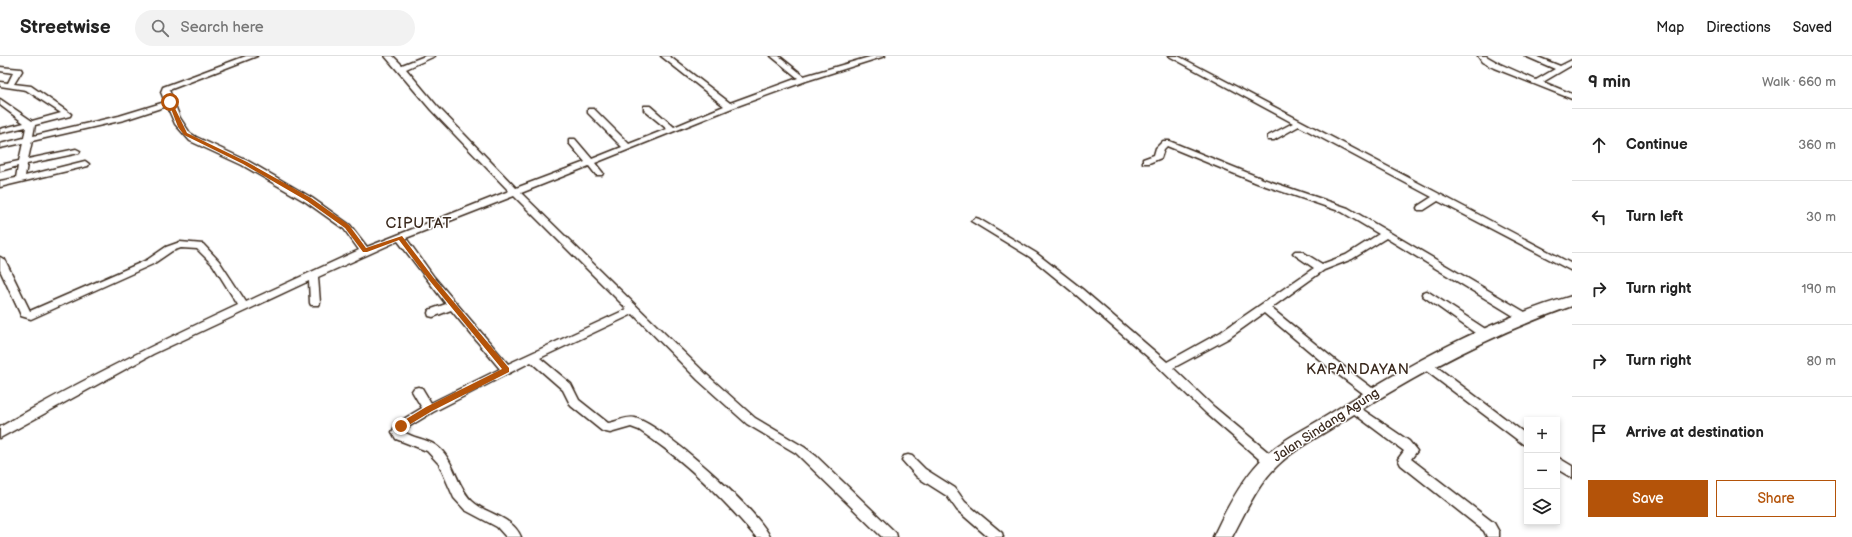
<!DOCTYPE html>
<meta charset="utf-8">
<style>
:root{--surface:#fff;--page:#f2f2f2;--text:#222;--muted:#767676;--line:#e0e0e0;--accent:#b45309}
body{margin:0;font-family:"Balsamiq Sans",sans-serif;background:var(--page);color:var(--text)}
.controls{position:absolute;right:12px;bottom:12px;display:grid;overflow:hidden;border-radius:0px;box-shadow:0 2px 6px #0003}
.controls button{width:36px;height:36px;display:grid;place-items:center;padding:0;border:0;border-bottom:1px solid var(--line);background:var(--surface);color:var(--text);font:20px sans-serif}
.stop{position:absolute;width:12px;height:12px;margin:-9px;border:3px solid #b45309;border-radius:50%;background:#fff}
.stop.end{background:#b45309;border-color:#fff;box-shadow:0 1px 4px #0008}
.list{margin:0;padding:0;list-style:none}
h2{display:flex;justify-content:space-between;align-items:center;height:52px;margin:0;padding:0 16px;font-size:17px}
h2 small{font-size:13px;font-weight:400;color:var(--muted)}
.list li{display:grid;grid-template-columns:26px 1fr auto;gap:12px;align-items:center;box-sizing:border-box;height:72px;padding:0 16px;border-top:1px solid var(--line)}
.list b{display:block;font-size:15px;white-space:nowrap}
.list em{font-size:13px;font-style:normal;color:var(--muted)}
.actions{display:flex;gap:8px;padding:12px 16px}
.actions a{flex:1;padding:9px 0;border:1px solid var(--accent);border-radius:0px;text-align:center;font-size:14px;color:var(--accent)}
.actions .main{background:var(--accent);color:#fff}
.icon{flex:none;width:22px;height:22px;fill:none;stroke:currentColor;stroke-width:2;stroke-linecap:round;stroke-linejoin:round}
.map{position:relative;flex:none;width:1572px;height:481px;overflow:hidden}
header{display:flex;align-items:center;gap:24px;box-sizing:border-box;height:56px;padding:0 20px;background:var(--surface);border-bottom:1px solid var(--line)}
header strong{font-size:19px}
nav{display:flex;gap:22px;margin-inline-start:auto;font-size:14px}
.search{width:280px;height:36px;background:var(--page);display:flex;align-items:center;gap:10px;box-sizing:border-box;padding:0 14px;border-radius:22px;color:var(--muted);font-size:15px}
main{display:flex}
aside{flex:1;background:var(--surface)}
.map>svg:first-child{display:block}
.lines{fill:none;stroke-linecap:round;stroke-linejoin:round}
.minor-casing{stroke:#3b2a1e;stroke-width:3}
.secondary-casing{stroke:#3b2a1e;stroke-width:3}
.minor{fill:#fff;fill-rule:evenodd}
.secondary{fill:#fff;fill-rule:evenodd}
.route{fill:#b45309}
.labels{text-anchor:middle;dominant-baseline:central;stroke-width:3;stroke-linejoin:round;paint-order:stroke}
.street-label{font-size:13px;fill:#3b2a1e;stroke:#fff}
.quarter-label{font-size:15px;letter-spacing:1px;fill:#3b2a1e;stroke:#fff}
</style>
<header>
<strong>Streetwise</strong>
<div class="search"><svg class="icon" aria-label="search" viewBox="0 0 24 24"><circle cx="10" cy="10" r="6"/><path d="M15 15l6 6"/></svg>Search here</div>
<nav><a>Map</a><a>Directions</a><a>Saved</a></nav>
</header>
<main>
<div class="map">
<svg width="1572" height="481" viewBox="0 0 1572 481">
<rect width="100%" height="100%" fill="#fff"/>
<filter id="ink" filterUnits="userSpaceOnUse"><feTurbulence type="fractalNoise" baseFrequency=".025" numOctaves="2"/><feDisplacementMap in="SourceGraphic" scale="8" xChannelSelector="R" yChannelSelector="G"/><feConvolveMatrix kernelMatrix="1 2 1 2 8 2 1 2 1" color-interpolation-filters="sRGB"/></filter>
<g filter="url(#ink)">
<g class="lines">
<defs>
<path id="minor" d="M 246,0 L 257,0 L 169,34 L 180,62 L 190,77 L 196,81 L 248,105 L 312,142 L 350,169 L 367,191 L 509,135 L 431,54 L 385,0 L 393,0 L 402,9 L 425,0 L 435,0 L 406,13 L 437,50 L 516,132 L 585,106 L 569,87 L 569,83 L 575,83 L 592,103 L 622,91 L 588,57 L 588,53 L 594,53 L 629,88 L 667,73 L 644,54 L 644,50 L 650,50 L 674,71 L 724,50 L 661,0 L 669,0 L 730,47 L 798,22 L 771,0 L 779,0 L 804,20 L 873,0 L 885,0 L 806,25 L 732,52 L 595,107 L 603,117 L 602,119 L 596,119 L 589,110 L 521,137 L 706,318 L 755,362 L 804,391 L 816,400 L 896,477 L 897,481 L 882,481 L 796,397 L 747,368 L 698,324 L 633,258 L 540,302 L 571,328 L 579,344 L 608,367 C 618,366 625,360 635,362 C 664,370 758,454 770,481 L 756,481 C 721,440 684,404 639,374 L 631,371 L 610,377 L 602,375 L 571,350 L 563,334 L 531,306 L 433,356 L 405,373 L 404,376 C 413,382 426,383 435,389 C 455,402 455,429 472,445 C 487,459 512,460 521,481 L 506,481 L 497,471 L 465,454 L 454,442 L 439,408 L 427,395 L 396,383 L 392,376 L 397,367 L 422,352 L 412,335 L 414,332 L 418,331 L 422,332 L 431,347 L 500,313 L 451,254 L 433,261 L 429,260 L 428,257 L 429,254 L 446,248 L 398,185 L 318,221 L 320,247 L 319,249 L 311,249 L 310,247 L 309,225 L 153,298 L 0,382 L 0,371 C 77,326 157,287 238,249 L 213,209 L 197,193 L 181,192 L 172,195 L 153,208 L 31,263 L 21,260 L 20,257 L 0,214 L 0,201 L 5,204 L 30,255 L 147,204 L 166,191 L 180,186 L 203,188 L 219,205 L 246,246 L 359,194 L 344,173 L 306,146 L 242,109 L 190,85 L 175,68 L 167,50 L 124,64 L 32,85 L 28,103 L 76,93 L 80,95 L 79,97 L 27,108 L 25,120 L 85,105 L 89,108 L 88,110 L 0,131 L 0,125 L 16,122 L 18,110 L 0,115 L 0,109 L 19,105 L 23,87 L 0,92 L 0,88 L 24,82 L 26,71 L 0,77 L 0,73 L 24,67 L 0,49 L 0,43 L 32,65 L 61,57 L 26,34 L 0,30 L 0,26 L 8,27 L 13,17 L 0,15 L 0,11 L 21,13 L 22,15 L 14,28 L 31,30 L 71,58 L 70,60 L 35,69 L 33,80 L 119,60 L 165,46 L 161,36 L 163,31 ZM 514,140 L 627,253 L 508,308 L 434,221 L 406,182 Z
M 1169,0 L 1178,0 L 1572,208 L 1572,215 L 1438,145 L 1424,154 L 1418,154 L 1417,152 L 1418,150 L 1432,141 L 1299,70 L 1274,84 L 1268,84 L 1268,80 L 1293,67 Z
M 1478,0 L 1486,0 L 1500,8 L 1536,24 L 1555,13 L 1525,0 L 1535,0 L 1560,10 L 1572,4 L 1572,9 L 1543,26 L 1572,38 L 1572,43 L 1494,12 L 1482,6 Z
M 1163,85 L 1169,85 L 1263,123 L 1348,152 L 1530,259 L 1531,262 L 1526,266 L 1522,265 L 1386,182 L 1352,203 L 1324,214 L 1271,252 L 1335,304 L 1376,335 L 1378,338 L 1376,341 L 1372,342 L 1368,341 L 1327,310 L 1264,257 L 1229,282 L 1173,312 L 1214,351 L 1274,401 L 1276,405 L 1274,409 L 1270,410 L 1266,409 L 1206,357 L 1148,301 L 1074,237 L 1030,201 L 971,165 L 976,162 L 979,163 L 1036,197 L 1082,233 L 1167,306 L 1221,276 L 1314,212 L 1295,199 L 1293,197 L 1295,195 L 1301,195 L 1322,208 L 1346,199 L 1379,178 L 1342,156 L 1257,127 L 1167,90 L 1164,93 L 1161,102 L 1149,107 L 1143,107 L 1143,103 L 1154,99 L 1156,92 Z
M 1427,235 L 1490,276 L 1491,279 L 1490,282 L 1482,282 L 1423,240 L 1422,238 L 1423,236 Z
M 1425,304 L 1429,305 L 1527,379 L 1527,390 L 1523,388 L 1421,311 L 1420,308 L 1421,305 Z
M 1353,347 L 1409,385 L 1417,395 L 1411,403 L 1494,467 L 1499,476 L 1499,481 L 1487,481 L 1484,475 L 1401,409 L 1398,403 L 1404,395 L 1349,354 L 1347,351 L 1349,348 Z
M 908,399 L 912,400 L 925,413 L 955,432 L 965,446 L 1002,477 L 1003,481 L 988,481 L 957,454 L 947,440 L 917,421 L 902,404 L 904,400 Z
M 1557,401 L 1572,410 L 1572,422 L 1557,413 Z"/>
<path id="secondary" d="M 1572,240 L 1572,250 C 1489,279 1413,320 1340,367 C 1319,381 1295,392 1277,410 C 1257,429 1245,457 1232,481 L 1213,481 C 1226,453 1243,421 1265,400 C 1283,383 1307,372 1328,359 C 1404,311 1485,265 1572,240 Z"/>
</defs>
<use href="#minor" class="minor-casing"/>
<use href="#secondary" class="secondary-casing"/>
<use href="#minor" class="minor"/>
<use href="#secondary" class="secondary"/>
</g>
</g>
<path class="route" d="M 168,45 L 172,46 L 187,77 L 247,106 L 311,142 L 349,169 L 366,192 L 402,180 L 433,221 L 509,312 L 509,316 L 432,355 L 404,372 L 398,372 L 398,368 L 426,351 L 502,313 L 429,224 L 399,184 L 367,196 L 363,196 L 345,172 L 307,145 L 243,108 L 184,79 L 178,71 Z"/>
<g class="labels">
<g class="street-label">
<text transform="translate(1326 369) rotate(-33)">Jalan Sindang Agung</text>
</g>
<g class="quarter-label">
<text x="419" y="167">CIPUTAT</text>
<text x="1358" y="313">KAPANDAYAN</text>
</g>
</g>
</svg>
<div class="controls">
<button>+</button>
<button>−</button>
<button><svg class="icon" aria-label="layers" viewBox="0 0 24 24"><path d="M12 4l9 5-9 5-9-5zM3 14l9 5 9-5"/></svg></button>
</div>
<div class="stop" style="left:170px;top:46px"></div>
<div class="stop end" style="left:401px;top:370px"></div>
</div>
<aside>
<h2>9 min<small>Walk · 660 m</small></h2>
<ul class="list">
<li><svg class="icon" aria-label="ahead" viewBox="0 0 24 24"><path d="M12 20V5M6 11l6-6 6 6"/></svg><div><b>Continue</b></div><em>360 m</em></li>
<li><svg class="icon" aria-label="left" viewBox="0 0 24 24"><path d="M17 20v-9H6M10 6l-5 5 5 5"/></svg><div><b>Turn left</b></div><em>30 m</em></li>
<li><svg class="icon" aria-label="right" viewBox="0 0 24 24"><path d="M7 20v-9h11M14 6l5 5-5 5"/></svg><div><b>Turn right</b></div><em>190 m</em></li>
<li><svg class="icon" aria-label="right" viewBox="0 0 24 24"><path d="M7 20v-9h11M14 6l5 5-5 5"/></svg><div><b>Turn right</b></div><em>80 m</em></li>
<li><svg class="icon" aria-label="arrive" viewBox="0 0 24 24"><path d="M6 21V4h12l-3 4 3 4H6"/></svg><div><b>Arrive at destination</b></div></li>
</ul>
<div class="actions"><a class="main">Save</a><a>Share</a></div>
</aside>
</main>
